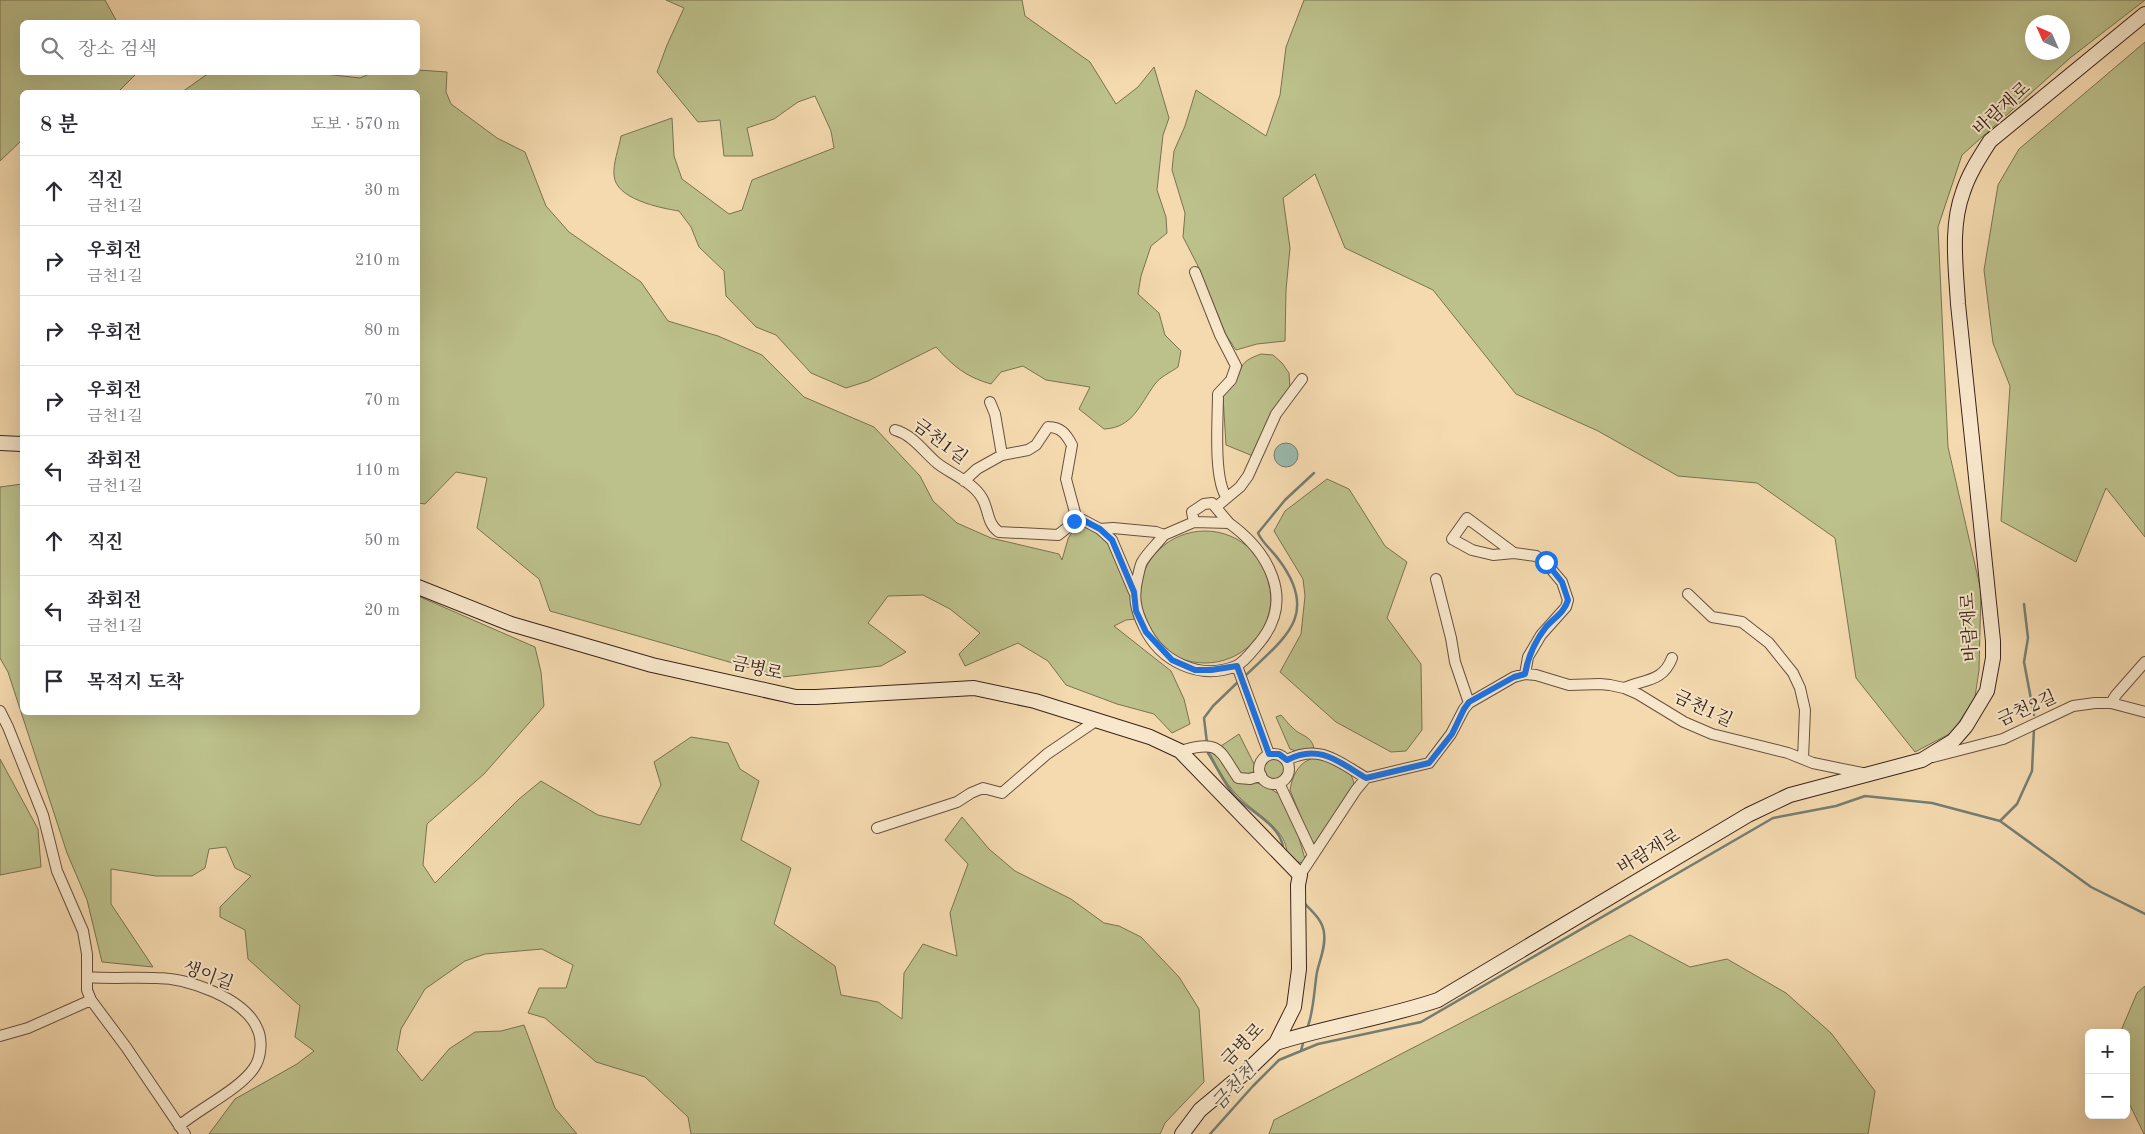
<!DOCTYPE html>
<html lang="ko">
<meta charset="utf-8">
<style>
:root{--surface:#fff;--page:#f7f7f7;--text:#2b2b33;--muted:#7c7c81;--line:#e1e1e2}
body{margin:0;font-family:"Old Standard TT","Noto Serif KR",serif;background:var(--page);color:var(--text)}
.controls{position:absolute;right:15px;bottom:15px;display:grid;overflow:hidden;border-radius:8px;box-shadow:0 5px 20px #0002}
.controls button{width:45px;height:45px;display:grid;place-items:center;padding:0;border:0;border-bottom:1px solid var(--line);background:var(--surface);color:var(--text);font:25px sans-serif}
.compass{position:absolute;left:2025px;top:15px;width:45px;height:45px;border-radius:50%;background:var(--surface);box-shadow:0 5px 20px #0002;rotate:315deg}
.stop{position:absolute;width:15px;height:15px;margin:-11px;border:4px solid #1a73e8;border-radius:50%;background:#fff}
.stop.end{background:#1a73e8;border-color:#fff;box-shadow:0 1px 5px #0008}
.list{margin:0;padding:0;list-style:none}
h2{display:flex;justify-content:space-between;align-items:center;height:65px;margin:0;padding:0 20px;font-size:21px}
h2 small{font-size:16px;font-weight:400;color:var(--muted)}
.list li{display:grid;grid-template-columns:32px 1fr auto;gap:15px;align-items:center;box-sizing:border-box;height:70px;padding:0 20px;border-top:1px solid var(--line)}
.list b{display:block;font-size:19px;white-space:nowrap}
.list p{margin:0;font-size:16px;white-space:nowrap;color:var(--muted)}
.list em{font-size:16px;font-style:normal;color:var(--muted)}
.icon{flex:none;width:28px;height:28px;fill:none;stroke:currentColor;stroke-width:2;stroke-linecap:round;stroke-linejoin:round}
.map{position:relative;flex:none;width:2145px;height:1134px;overflow:hidden}
.search{position:absolute;background:var(--surface);box-shadow:0 5px 20px #0002;left:20px;top:20px;width:400px;height:55px;display:flex;align-items:center;gap:12px;box-sizing:border-box;padding:0 18px;border-radius:8px;color:var(--muted);font-size:19px}
.panel{position:absolute;background:var(--surface);box-shadow:0 5px 20px #0002;left:20px;top:90px;width:400px;height:625px;border-radius:8px}
.map>svg:first-child{display:block}
.green{fill:#bcc08b;stroke:#7a7252;fill-rule:evenodd}
.water{fill:#9cbaae;stroke:#747e73}
.lines{fill:none;stroke-linecap:round;stroke-linejoin:round}
.stream{stroke:#747e73;stroke-width:2.5}
.street-casing{stroke:#67513f;stroke-width:12}
.secondary-casing{stroke:#38231a;stroke-width:16}
.street{stroke:#f8e7cb;stroke-width:10}
.secondary{stroke:#f8e7cb;stroke-width:14}
.route{stroke:#1a73e8;stroke-width:6}
.labels{text-anchor:middle;dominant-baseline:central;stroke-width:4;stroke-linejoin:round;paint-order:stroke}
.street-label{font-size:18px;fill:#38231a;stroke:#f8e7cb}
.water-label{font-size:19px;font-style:italic;fill:#565046;stroke:#f8e7cb}
</style>
<div class="map">
<svg width="2145" height="1134" viewBox="0 0 2145 1134">
<rect width="100%" height="100%" fill="#f5daaf"/>
<filter id="stains"><feTurbulence type="fractalNoise" baseFrequency=".004" numOctaves="4"/><feColorMatrix values="0 0 0 0 .2 0 0 0 0 .09 0 0 0 0 .02 0 0 0 .5 -.17"/></filter>
<radialGradient id="worn" r=".72"><stop offset=".6" stop-color="#630" stop-opacity="0"/><stop offset="1" stop-color="#630" stop-opacity=".3"/></radialGradient>
<path class="green" d="M 0,0 L 105,0 L 117,22 L 22,22 L 22,72 L 137,73 L 118,92 L 22,92 L 22,140 L 0,161 Z
M 666,0 L 1022,0 L 1025,16 L 1090,62 L 1116,104 L 1138,87 L 1154,67 L 1169,118 L 1163,135 L 1157,190 L 1166,217 L 1167,233 L 1151,246 L 1141,276 L 1138,294 L 1159,313 L 1165,335 L 1181,351 L 1178,367 C 1171,372 1160,377 1155,384 C 1140,404 1133,428 1104,429 L 1079,409 L 1090,387 L 1046,380 L 1023,366 L 1001,372 L 991,384 C 966,377 953,366 936,347 L 868,381 L 846,388 L 811,373 L 776,335 L 756,327 L 726,296 L 724,271 L 699,247 L 691,227 L 679,211 C 660,208 615,199 614,175 C 613,163 619,148 621,136 L 672,118 L 674,156 L 682,179 L 729,214 L 742,210 L 752,180 L 834,148 L 831,131 L 815,96 L 798,102 L 774,119 L 747,128 L 753,156 L 724,156 L 720,120 L 698,122 L 657,72 L 667,45 L 684,8 Z
M 1304,0 L 2145,0 L 2070,58 L 1962,155 L 1938,227 L 1948,447 L 1981,591 L 1979,670 L 1975,697 L 1953,732 L 1915,752 L 1856,678 L 1835,538 L 1757,483 L 1678,476 L 1598,431 L 1516,394 L 1433,290 L 1345,248 L 1315,174 L 1283,198 L 1290,248 L 1286,290 L 1285,341 L 1257,344 L 1236,350 L 1226,335 L 1197,264 L 1183,237 L 1185,213 L 1172,170 L 1174,151 L 1185,126 L 1196,90 L 1266,136 L 1280,95 L 1286,47 ZM 2032,22 L 2062,22 L 2062,52 L 2032,52 Z
M 2145,42 L 2145,537 L 2106,488 L 2076,562 L 2001,521 L 2010,386 L 1993,343 L 1984,270 L 1998,185 L 2019,149 Z
M 418,70 L 447,72 L 446,92 L 451,104 L 497,138 L 525,152 L 546,206 L 569,232 L 641,282 L 668,321 L 718,336 L 762,355 L 804,397 L 874,427 L 920,476 L 933,501 L 957,523 L 991,538 L 1059,554 L 1062,560 L 1068,539 L 1076,525 L 1084,526 L 1106,538 L 1131,597 L 1136,619 L 1126,620 L 1114,626 L 1171,671 L 1184,699 L 1190,724 L 1172,733 L 1154,714 L 1117,704 L 1066,685 L 1048,661 L 1018,643 L 965,666 L 959,654 L 980,633 L 950,609 L 923,595 L 888,596 L 868,623 L 906,652 L 881,666 L 782,677 L 550,611 L 539,579 L 477,528 L 487,478 L 456,472 L 425,504 L 418,503 L 418,92 L 182,92 L 209,73 L 307,72 L 360,78 L 372,73 L 418,72 Z
M 1261,354 L 1273,355 L 1282,363 L 1289,373 L 1290,389 L 1253,456 L 1226,445 L 1223,396 C 1226,393 1231,389 1233,385 C 1245,367 1236,363 1261,354 Z
M 1327,479 L 1349,489 L 1385,546 L 1407,562 L 1387,618 L 1421,664 L 1422,730 L 1406,751 L 1391,752 L 1336,722 L 1280,672 L 1301,634 L 1305,596 L 1303,579 L 1274,531 L 1285,511 Z
M 22,484 L 22,712 L 418,712 L 418,596 L 535,647 L 541,672 L 544,706 L 484,774 L 427,824 L 423,865 L 435,883 L 519,799 L 541,781 L 598,815 L 640,825 L 661,785 L 654,762 L 691,737 L 728,743 L 740,769 L 759,781 L 741,840 L 791,868 L 774,924 L 835,966 L 841,995 L 878,1002 L 902,1019 L 904,973 L 923,944 L 957,956 L 950,913 L 968,864 L 945,840 L 962,817 L 989,849 L 1015,871 L 1071,899 L 1104,923 L 1119,926 L 1141,937 L 1179,977 L 1199,1009 L 1204,1082 L 1165,1123 L 1160,1134 L 691,1134 L 688,1117 L 645,1077 L 596,1062 L 545,1018 L 528,1013 L 539,988 L 566,988 L 573,965 L 542,949 L 485,954 L 465,961 L 425,989 L 401,1029 L 397,1050 L 422,1081 L 449,1049 L 475,1032 L 501,1031 L 524,1025 L 555,1108 L 577,1134 L 209,1134 L 235,1099 L 297,1064 L 314,1051 L 295,1037 L 300,1006 L 248,959 L 245,930 L 220,917 L 220,907 L 251,876 L 235,868 L 226,847 L 209,849 L 205,868 L 192,876 L 156,876 L 111,869 L 111,904 L 153,967 L 102,962 L 87,900 L 67,853 L 8,672 L 0,658 L 0,487 Z
M1139 597a66 66 0 1 1 132 0a66 66 0 1 1-132 0Z
M 1281,715 C 1285,719 1288,724 1293,728 C 1300,736 1311,735 1314,748 L 1296,751 L 1290,749 L 1276,717 Z
M 1239,734 L 1255,766 L 1254,772 L 1249,775 L 1241,775 L 1221,746 Z
M 1210,751 L 1218,751 L 1233,775 L 1266,786 L 1282,796 L 1297,831 L 1305,859 L 1302,863 C 1282,857 1290,850 1282,837 C 1271,820 1251,810 1237,795 C 1225,783 1217,766 1209,752 Z
M1262 768a12 12 0 1 1 24 0a12 12 0 1 1-24 0Z
M 1318,757 C 1333,762 1355,769 1354,787 L 1316,843 L 1311,842 L 1290,790 C 1293,773 1300,760 1318,757 Z
M 0,759 L 38,829 L 41,867 L 0,875 Z
M 1630,935 L 1690,967 L 1727,959 L 1786,993 L 1831,1033 L 1875,1091 L 1868,1134 L 1269,1134 L 1274,1120 Z
M 2145,986 L 2145,1134 L 2144,1134 L 2126,1097 L 2126,1033 L 2120,1033 L 2137,993 Z"/>
<path class="water" d="M1274 455a12 12 0 1 1 24 0a12 12 0 1 1-24 0Z"/>
<g class="lines">
<path class="stream" d="M 2024,604 L 2028,638 L 2024,662 L 2034,715
M 1244,677 C 1283,639 1321,616 1279,560 C 1272,550 1263,544 1258,533 L 1285,500 L 1314,473
M 1207,743 L 1204,718 L 1213,706 L 1240,680
M 1207,748 L 1208,753 C 1217,767 1224,784 1235,796 C 1250,812 1278,823 1283,846
M 2000,821 L 2017,804 L 2032,771 L 2034,728
M 1305,904 C 1313,912 1323,921 1324,933 C 1326,946 1320,959 1317,972 C 1314,990 1314,1009 1308,1026
M 1301,1051 L 1303,1043
M 1210,1134 L 1253,1086 L 1279,1060 L 1318,1044 L 1421,1022 L 1773,818 L 1836,806 L 1865,796 L 1932,803 L 2000,821 L 2091,887 L 2145,914"/>
<defs>
<path id="street" d="M 1195,272 L 1220,335 L 1236,366 L 1231,380 L 1218,394 C 1218,420 1213,479 1227,498
M 990,402 L 995,414 L 1002,455
M 895,430 C 913,435 923,451 937,463 C 951,474 973,482 982,498 C 989,510 987,524 999,532 L 1058,535 L 1077,520
M 964,481 L 977,469 L 1002,455 L 1028,450 L 1036,445 L 1048,427 C 1061,427 1066,434 1072,445 L 1066,479 L 1077,520 L 1083,520 L 1100,529 L 1113,528 L 1156,532 L 1164,535 C 1157,544 1148,552 1142,562 C 1140,566 1139,572 1138,576 C 1133,596 1135,609 1144,627 C 1160,661 1199,681 1236,666 C 1245,662 1253,650 1260,642 C 1295,599 1269,552 1229,523
M 1216,507 L 1240,487 L 1248,476 L 1276,414 L 1302,379
M 1100,529 L 1112,540 L 1134,592
M 1164,535 L 1194,522 L 1229,523 L 1212,503 L 1204,504 L 1192,512 L 1194,522
M 1514,553 L 1467,518 L 1452,539 L 1472,550 L 1493,555 L 1514,553 L 1536,556 L 1545,562 L 1562,582 L 1568,600 L 1566,607 L 1541,635 L 1528,657 L 1525,674
M 1436,579 L 1451,638 L 1455,662 L 1469,703
M 1688,594 L 1712,617 L 1742,622 L 1769,643 L 1793,673 L 1800,688 L 1805,710 L 1803,759
M 1237,666 L 1269,754
M 1624,688 C 1645,679 1663,682 1672,658
M 2111,703 L 2116,695 L 2145,662
M 0,711 L 8,727 L 43,815 L 57,871 L 83,931 L 87,954 L 87,990 L 91,1000 L 126,1047 L 185,1134
M 1180,751 C 1220,740 1218,748 1238,778 L 1250,779 L 1261,775
M1259 769a15 15 0 1 1 30 0a15 15 0 1 1-30 0Z
M 1933,757 L 2003,739 L 2073,706 L 2095,703 L 2111,703 L 2145,712
M 1287,760 C 1319,743 1339,762 1366,778
M 1279,783 L 1313,855
M 877,828 L 957,802 L 971,793 L 983,788 L 1002,793 L 1047,754 L 1097,720
M 1300,875 L 1356,790 L 1366,778 L 1429,763 L 1451,734 L 1464,709 L 1469,703 L 1514,677 L 1525,674 L 1536,675 L 1569,685 L 1600,684 L 1610,685 L 1624,688 L 1638,694 L 1684,722 L 1712,734 L 1788,753 L 1813,763 L 1867,774
M 88,977 C 111,979 133,977 156,978 C 188,978 244,998 257,1028 C 263,1040 261,1058 254,1068 C 239,1090 200,1108 179,1126
M 0,1036 L 28,1028 L 91,1000"/>
<path id="secondary" d="M 0,443 L 22,444
M 418,587 L 511,624 L 652,665 L 796,697 L 816,697 L 974,688 L 1035,701 L 1150,737 L 1180,751 L 1300,875 L 1298,885 L 1299,969 L 1294,1007 L 1276,1043 L 1248,1070 L 1200,1110 L 1182,1134
M 1276,1043 C 1329,1026 1385,1018 1438,1000 L 1748,815 L 1790,795 L 1922,760 L 1953,741 L 1966,726 L 1987,691 L 1993,658 L 1993,641 L 1958,304 C 1956,268 1950,227 1963,192 C 1969,173 1980,157 1990,141 L 2145,14"/>
</defs>
<use href="#street" class="street-casing"/>
<use href="#secondary" class="secondary-casing"/>
<use href="#street" class="street"/>
<use href="#secondary" class="secondary"/>
</g>
<g class="lines">
<path class="route" d="M 1074,521 L 1083,520 L 1100,529 L 1112,540 L 1134,592 L 1136,611 L 1146,632 L 1172,660 L 1195,670 L 1211,670 L 1237,666 L 1269,754 L 1279,754 L 1287,760 C 1319,743 1339,762 1366,778 L 1429,763 L 1452,734 L 1464,709 L 1469,702 L 1514,677 L 1525,674 C 1528,656 1535,641 1546,627 C 1555,617 1564,613 1568,600 L 1562,582 L 1546,562"/>
</g>
<g class="labels">
<g class="street-label">
<text transform="translate(2002 109) rotate(-42)">바람재로</text>
<text transform="translate(940 442) rotate(37)">금천1길</text>
<text transform="translate(1970 627) rotate(-93)">바람재로</text>
<text transform="translate(757 669) rotate(13)">금병로</text>
<text transform="translate(1703 709) rotate(25)">금천1길</text>
<text transform="translate(2027 709) rotate(-24)">금천2길</text>
<text transform="translate(1649 852) rotate(-31)">바람재로</text>
<text transform="translate(208 976) rotate(20)">생이길</text>
<text transform="translate(1243 1045) rotate(-46)">금병로</text>
</g>
<g class="water-label">
<text transform="translate(1235 1088) rotate(-47)">금천천</text>
</g>
</g>
<rect width="100%" height="100%" filter="url(#stains)"/>
<rect width="100%" height="100%" fill="url(#worn)"/>
</svg>
<div class="controls">
<button>+</button>
<button>−</button>
</div>
<svg class="compass" viewBox="-18 -18 36 36"><path d="M0-13l5 13h-10z" fill="#e53935"/><path d="M0 13l5-13h-10z" fill="#7c7c81"/></svg>
<div class="stop" style="left:1546px;top:562px"></div>
<div class="stop end" style="left:1074px;top:521px"></div>
<div class="search"><svg class="icon" aria-label="search" viewBox="0 0 24 24"><circle cx="10" cy="10" r="6"/><path d="M15 15l6 6"/></svg>장소 검색</div>
<section class="panel">
<h2>8 분<small>도보 · 570 m</small></h2>
<ul class="list">
<li><svg class="icon" aria-label="ahead" viewBox="0 0 24 24"><path d="M12 20V5M6 11l6-6 6 6"/></svg><div><b>직진</b><p>금천1길</p></div><em>30 m</em></li>
<li><svg class="icon" aria-label="right" viewBox="0 0 24 24"><path d="M7 20v-9h11M14 6l5 5-5 5"/></svg><div><b>우회전</b><p>금천1길</p></div><em>210 m</em></li>
<li><svg class="icon" aria-label="right" viewBox="0 0 24 24"><path d="M7 20v-9h11M14 6l5 5-5 5"/></svg><div><b>우회전</b></div><em>80 m</em></li>
<li><svg class="icon" aria-label="right" viewBox="0 0 24 24"><path d="M7 20v-9h11M14 6l5 5-5 5"/></svg><div><b>우회전</b><p>금천1길</p></div><em>70 m</em></li>
<li><svg class="icon" aria-label="left" viewBox="0 0 24 24"><path d="M17 20v-9H6M10 6l-5 5 5 5"/></svg><div><b>좌회전</b><p>금천1길</p></div><em>110 m</em></li>
<li><svg class="icon" aria-label="ahead" viewBox="0 0 24 24"><path d="M12 20V5M6 11l6-6 6 6"/></svg><div><b>직진</b></div><em>50 m</em></li>
<li><svg class="icon" aria-label="left" viewBox="0 0 24 24"><path d="M17 20v-9H6M10 6l-5 5 5 5"/></svg><div><b>좌회전</b><p>금천1길</p></div><em>20 m</em></li>
<li><svg class="icon" aria-label="arrive" viewBox="0 0 24 24"><path d="M6 21V4h12l-3 4 3 4H6"/></svg><div><b>목적지 도착</b></div></li>
</ul>
</section>
</div>
